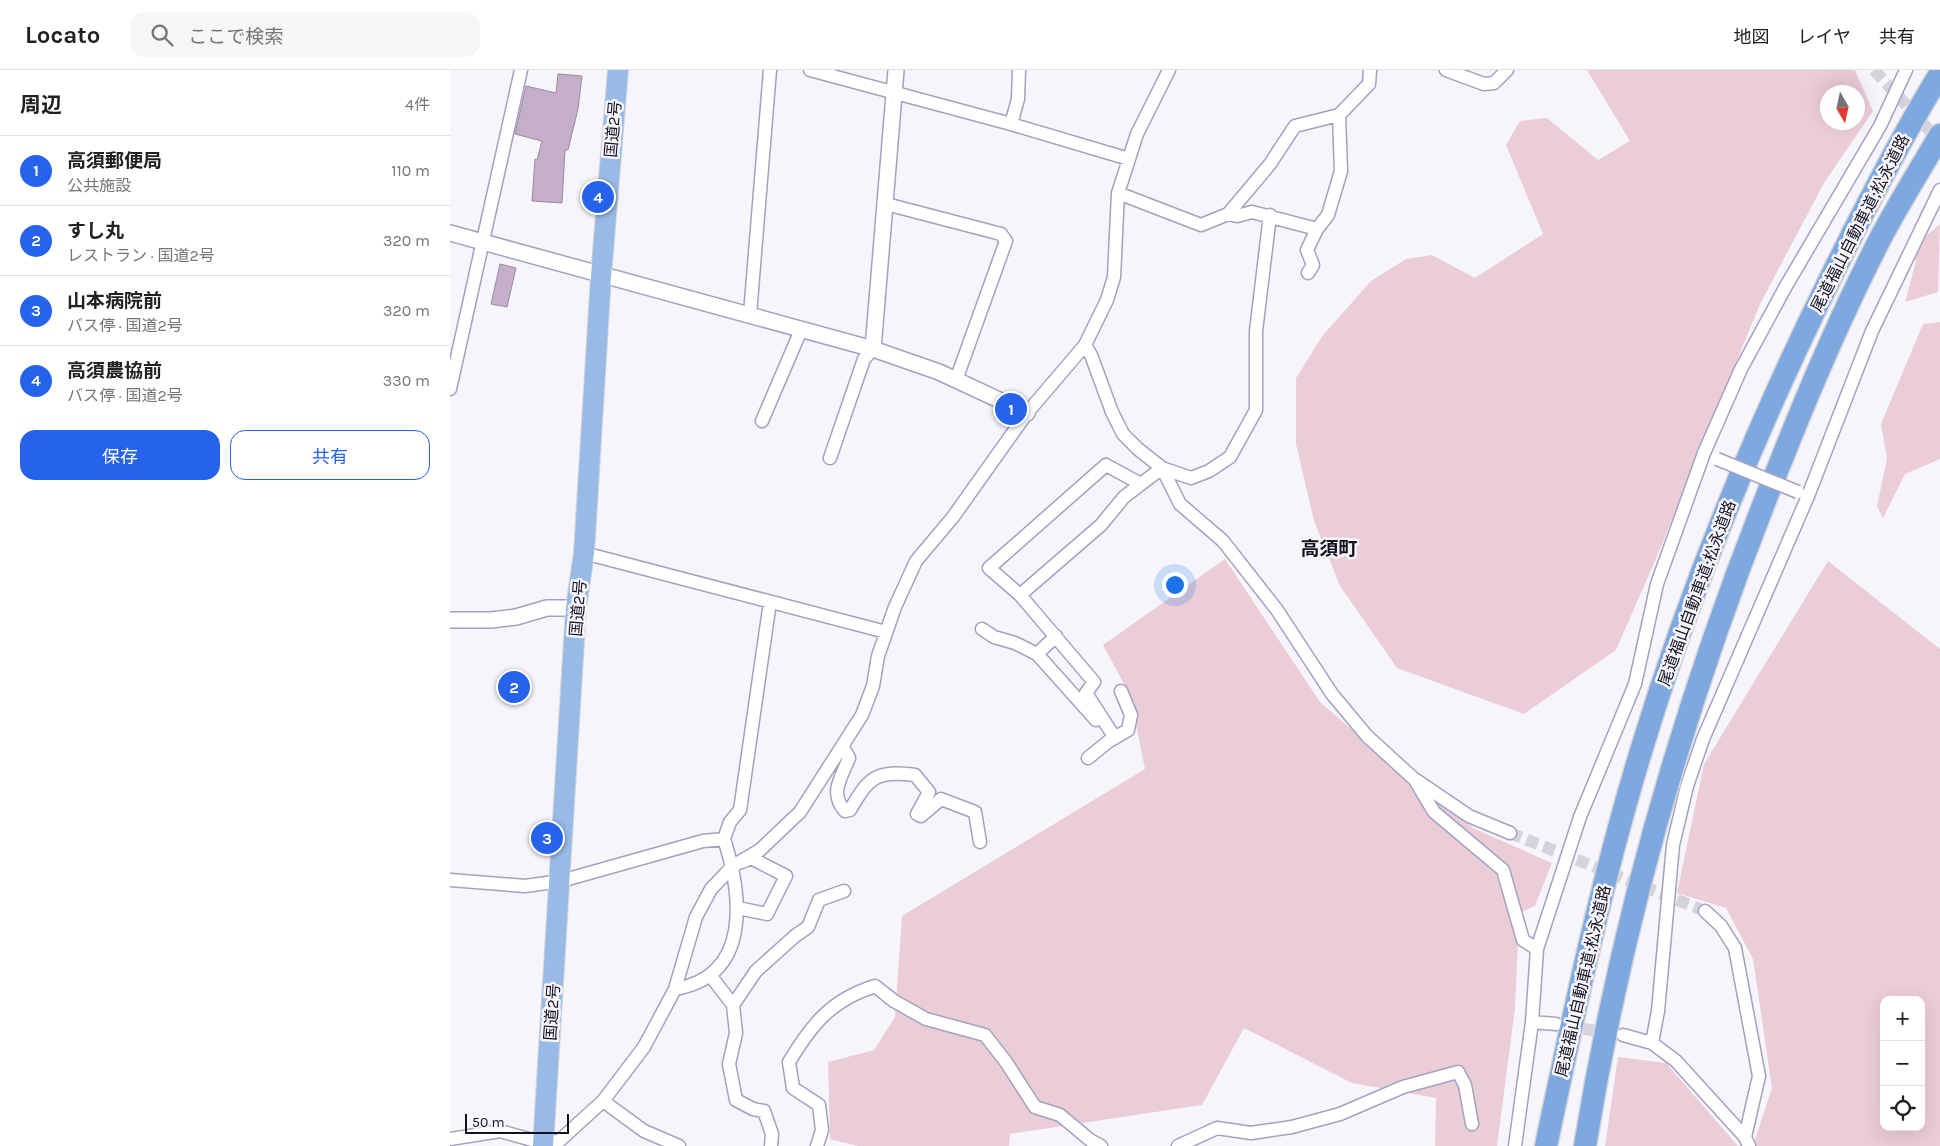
<!DOCTYPE html>
<html lang="ja">
<meta charset="utf-8">
<style>
:root{--surface:#fff;--page:#f6f6f6;--text:#202124;--muted:#757577;--line:#e0e0e0;--accent:#2563eb}
body{margin:0;font-family:Karla,"Noto Sans JP",sans-serif;background:var(--page);color:var(--text)}
.controls{position:absolute;right:15px;bottom:15px;display:grid;overflow:hidden;border-radius:10px;box-shadow:0 5px 20px #0002}
.controls button{width:45px;height:45px;display:grid;place-items:center;padding:0;border:0;border-bottom:1px solid var(--line);background:var(--surface);color:var(--text);font:25px sans-serif}
.compass{position:absolute;left:1370px;top:15px;width:45px;height:45px;border-radius:50%;background:var(--surface);box-shadow:0 5px 20px #0002;rotate:171deg}
.scale{position:absolute;left:15px;bottom:12px;width:104px;box-sizing:border-box;padding-left:5px;border:2px solid #13121d;border-top:0;font-size:14px;line-height:18px;white-space:nowrap;color:#13121d;-webkit-text-stroke:4px #f6f5fc;paint-order:stroke}
.you{position:absolute;left:724px;top:514px;width:18px;height:18px;margin:-12px;border:4px solid #fff;border-radius:50%;background:#1a73e8;box-shadow:0 0 0 8px #1a73e833}
.badge{display:grid;place-items:center;width:32px;height:32px;border-radius:50%;background:var(--accent);color:#fff;font-size:16px;font-weight:700}
.pin{position:absolute;translate:-50% -50%;border:2px solid #fff;box-shadow:0 1px 5px #0006}
.list{margin:0;padding:0;list-style:none}
h2{display:flex;justify-content:space-between;align-items:center;height:65px;margin:0;padding:0 20px;font-size:21px}
h2 small{font-size:16px;font-weight:400;color:var(--muted)}
.list li{display:grid;grid-template-columns:32px 1fr auto;gap:15px;align-items:center;box-sizing:border-box;height:70px;padding:0 20px;border-top:1px solid var(--line)}
.list b{display:block;font-size:19px;white-space:nowrap}
.list p{margin:0;font-size:16px;white-space:nowrap;color:var(--muted)}
.list em{font-size:16px;font-style:normal;color:var(--muted)}
.actions{display:flex;gap:10px;padding:15px 20px}
.actions a{flex:1;padding:11px 0;border:1px solid var(--accent);border-radius:15px;text-align:center;font-size:18px;color:var(--accent)}
.actions .main{background:var(--accent);color:#fff}
.icon{flex:none;width:28px;height:28px;fill:none;stroke:currentColor;stroke-width:2;stroke-linecap:round;stroke-linejoin:round}
.map{position:relative;flex:none;width:1490px;height:1076px;overflow:hidden}
header{display:flex;align-items:center;gap:30px;box-sizing:border-box;height:70px;padding:0 25px;background:var(--surface);border-bottom:1px solid var(--line)}
header strong{font-size:24px}
nav{display:flex;gap:28px;margin-inline-start:auto;font-size:18px}
.search{width:350px;height:45px;background:var(--page);display:flex;align-items:center;gap:12px;box-sizing:border-box;padding:0 18px;border-radius:15px;color:var(--muted);font-size:19px}
main{display:flex}
aside{flex:1;background:var(--surface)}
.map>svg:first-child{display:block}
.green{fill:#ebcdd8;fill-rule:evenodd}
.building{fill:#c5aec9;stroke:#9e88a2}
.lines{fill:none;stroke-linecap:round;stroke-linejoin:round}
.minor-tunnel{stroke:#d4d3db;stroke-width:12;stroke-dasharray:12 6;stroke-linecap:butt}
.minor-casing{stroke:#a3a1c1;stroke-width:15}
.tertiary-casing{stroke:#a3a1c1;stroke-width:18}
.trunk-casing{stroke:#d5d4d6;stroke-width:22}
.motorway-casing{stroke:#d5d4d6;stroke-width:25}
.minor{stroke:#fff;stroke-width:12}
.tertiary{stroke:#fff;stroke-width:15}
.trunk{stroke:#97bae6;stroke-width:20}
.motorway{stroke:#7da9e0;stroke-width:22}
.minor-bridge-casing{stroke:#a3a1c1;stroke-width:15;stroke-linecap:butt}
.minor-bridge{stroke:#fff;stroke-width:12}
.labels{text-anchor:middle;dominant-baseline:central;stroke-width:5;stroke-linejoin:round;paint-order:stroke}
.street-label{font-size:16px;fill:#13121d;stroke:#f6f5fc}
.quarter-label{font-size:19px;font-weight:bold;fill:#13121d;stroke:#f6f5fc}
</style>
<header>
<strong>Locato</strong>
<div class="search"><svg class="icon" aria-label="search" viewBox="0 0 24 24"><circle cx="10" cy="10" r="6"/><path d="M15 15l6 6"/></svg>ここで検索</div>
<nav><a>地図</a><a>レイヤ</a><a>共有</a></nav>
</header>
<main>
<aside>
<h2>周辺<small>4件</small></h2>
<ul class="list">
<li><span class="badge">1</span><div><b>高須郵便局</b><p>公共施設</p></div><em>110 m</em></li>
<li><span class="badge">2</span><div><b>すし丸</b><p>レストラン · 国道2号</p></div><em>320 m</em></li>
<li><span class="badge">3</span><div><b>山本病院前</b><p>バス停 · 国道2号</p></div><em>320 m</em></li>
<li><span class="badge">4</span><div><b>高須農協前</b><p>バス停 · 国道2号</p></div><em>330 m</em></li>
</ul>
<div class="actions"><a class="main">保存</a><a>共有</a></div>
</aside>
<div class="map">
<svg width="1490" height="1076" viewBox="0 0 1490 1076">
<rect width="100%" height="100%" fill="#f6f5fc"/>
<path class="green" d="M 1137,0 L 1405,0 L 1423,41 L 1374,113 L 1310,234 L 1205,491 L 1166,580 L 1074,644 L 947,598 L 890,516 L 864,451 L 846,374 L 846,308 L 873,265 L 921,211 L 956,189 L 982,185 L 1025,208 L 1093,164 L 1056,75 L 1070,51 L 1097,48 L 1148,90 L 1180,71 ZM 1378,22 L 1408,22 L 1408,52 L 1378,52 Z
M 1490,154 L 1488,222 L 1455,232 L 1466,191 L 1461,179 Z
M 1490,252 L 1490,389 L 1455,404 L 1433,448 L 1427,436 L 1437,389 L 1431,354 L 1473,254 Z
M 775,489 L 870,632 L 959,709 L 1025,759 L 1102,793 L 1085,836 L 1059,848 L 1068,872 L 1065,938 L 1047,1076 L 985,1076 L 986,1028 L 902,1013 L 794,958 L 752,1035 L 560,1064 L 559,1076 L 408,1076 L 380,1069 L 378,992 L 424,980 L 445,947 L 452,846 L 695,699 L 680,625 L 653,575 Z
M 1378,491 L 1490,579 L 1490,1076 L 1303,1076 L 1322,1018 L 1303,889 L 1276,838 L 1227,823 L 1254,694 ZM 1434,930 L 1471,930 L 1471,1057 L 1434,1057 Z
M 1168,987 L 1216,993 L 1288,1076 L 1155,1076 Z"/>
<path class="building" d="M 108,4 L 132,6 L 128,39 L 118,80 L 115,80 L 112,133 L 82,131 L 85,89 L 87,90 L 92,71 L 65,64 L 76,16 L 106,23 Z
M 50,194 L 66,198 L 57,237 L 41,234 Z"/>
<g class="lines">
<path class="minor-tunnel" d="M 1424,0 L 1490,72
M 1060,763 L 1255,841
M 1116,956 L 1160,963"/>
<defs>
<path id="minor" d="M 360,0 L 561,54 L 679,89
M 996,0 L 1034,14 L 1044,13 L 1057,0
M 561,54 L 568,29 L 569,0
M 668,123 L 751,155 L 778,144 L 820,94 L 845,56 L 889,45 L 919,14 L 920,0
M 436,134 L 551,164 L 556,171 L 506,310
M 778,144 L 787,146 L 802,142 L 867,159
M 858,203 L 863,195 L 857,180 L 867,159 L 878,145 L 891,101 L 889,45
M 300,244 L 320,0
M 635,275 L 641,285 L 662,342 L 673,364 L 688,379 L 712,398 L 730,434 L 773,471 L 827,540 L 882,624 L 917,666 L 963,708 L 1019,746 L 1060,763
M 0,319 L 71,0
M 312,351 L 351,260
M 380,388 L 414,289 L 423,279
M 134,483 L 436,562
M 570,525 L 651,455 L 674,427 L 712,398 L 741,408 L 759,401 L 780,387 L 806,340 L 806,261 L 820,145
M 532,559 L 544,567 L 565,573 L 587,584 L 646,650
M 587,584 L 606,566
M 665,668 L 636,623 L 644,612 L 570,525 L 539,498 L 656,395 L 691,414
M 393,677 L 399,688 C 391,708 379,723 395,741 L 400,740 C 419,707 426,700 465,705 L 479,722 L 467,744 L 471,746 L 491,729 L 525,742 L 530,772
M 638,688 L 659,671 L 678,660 L 681,645 L 671,621
M 966,712 L 984,742 L 1053,800 L 1073,870 L 1087,879
M 274,769 L 280,752 L 290,740 L 320,532
M 0,810 L 75,816 L 111,811 L 253,771 L 274,769 C 292,825 302,906 225,919
M 288,838 L 317,844 L 336,806 L 301,788 L 292,792
M 1255,841 L 1271,856 L 1285,878 L 1309,1006 L 1295,1067
M 260,905 L 283,935 L 286,963 L 279,994 L 286,1030 L 303,1039 L 314,1041 L 322,1064 L 321,1076
M 283,935 L 306,901 L 345,866 L 358,857 L 369,830 L 394,821
M 1106,954 L 1082,952 L 1087,879 L 1130,747 L 1185,614 L 1207,514 L 1254,383 L 1291,299 L 1336,216 L 1430,56 L 1456,0
M 1173,965 L 1202,973 L 1226,991 L 1295,1067 L 1299,1076
M 1202,973 L 1208,941 L 1223,775 L 1237,716 L 1253,669 L 1358,426 L 1422,261 L 1490,120
M 153,1031 L 194,1061 L 229,1076
M 0,1069 L 50,1061 L 93,1073 L 109,1071 L 153,1031 L 194,977 L 225,919 L 246,847 L 261,819 L 283,796 L 310,780 L 350,742 L 412,645 L 423,616 L 428,586 L 445,537 L 466,491 L 503,447 L 577,343 L 635,275 L 657,230 L 664,207 L 668,123 L 679,89 L 687,64 L 719,0
M 367,1076 L 372,1060 L 369,1035 L 343,1018 L 339,992 C 362,954 381,930 425,916 L 444,931 L 476,949 L 535,965 L 556,992 L 585,1037 L 610,1045 L 640,1070 L 651,1076
M 728,1076 L 767,1058 L 801,1063 L 842,1057 L 890,1044 L 953,1017 L 1008,1002 L 1015,1015 L 1022,1054
M 1065,1076 L 1082,952"/>
<path id="tertiary" d="M 0,163 L 423,279 L 489,302 L 577,343
M 423,279 L 446,0
M 0,550 L 41,550 L 66,547 L 97,538 L 126,538"/>
<path id="trunk" d="M 93,1076 L 126,538 L 134,483 L 151,206 L 168,0"/>
<path id="motorway" d="M 1096,1076 C 1124,942 1152,808 1192,678 C 1241,516 1306,359 1381,207 C 1415,138 1450,69 1490,4
M 1135,1076 C 1173,841 1241,611 1331,391 C 1361,315 1393,241 1430,169 C 1449,133 1470,100 1490,65"/>
</defs>
<use href="#minor" class="minor-casing"/>
<use href="#tertiary" class="tertiary-casing"/>
<use href="#trunk" class="trunk-casing"/>
<use href="#motorway" class="motorway-casing"/>
<use href="#minor" class="minor"/>
<use href="#tertiary" class="tertiary"/>
<use href="#trunk" class="trunk"/>
<use href="#motorway" class="motorway"/>
<defs>
<path id="minor-bridge" d="M 1267,389 L 1348,422"/>
</defs>
<use href="#minor-bridge" class="minor-bridge-casing"/>
<use href="#minor-bridge" class="minor-bridge"/>
</g>
<g class="labels">
<g class="street-label">
<text transform="translate(163 59) rotate(-85)">国道2号</text>
<text transform="translate(1410 153) rotate(-63)">尾道福山自動車道;松永道路</text>
<text transform="translate(1247 523) rotate(-70)">尾道福山自動車道;松永道路</text>
<text transform="translate(128 538) rotate(-85)">国道2号</text>
<text transform="translate(1133 911) rotate(-77)">尾道福山自動車道;松永道路</text>
<text transform="translate(102 942) rotate(-86)">国道2号</text>
</g>
<g class="quarter-label">
<text x="879" y="479">高須町</text>
</g>
</g>
</svg>
<div class="controls">
<button>+</button>
<button>−</button>
<button><svg class="icon" aria-label="locate" viewBox="0 0 24 24"><circle cx="12" cy="12" r="6"/><path d="M12 2v4M12 18v4M2 12h4M18 12h4"/></svg></button>
</div>
<svg class="compass" viewBox="-18 -18 36 36"><path d="M0-13l5 13h-10z" fill="#e53935"/><path d="M0 13l5-13h-10z" fill="#757577"/></svg>
<div class="scale">50 m</div>
<div class="you"></div>
<div class="pin badge" style="left:561px;top:339px">1</div>
<div class="pin badge" style="left:64px;top:617px">2</div>
<div class="pin badge" style="left:97px;top:768px">3</div>
<div class="pin badge" style="left:148px;top:127px">4</div>
</div>
</main>
